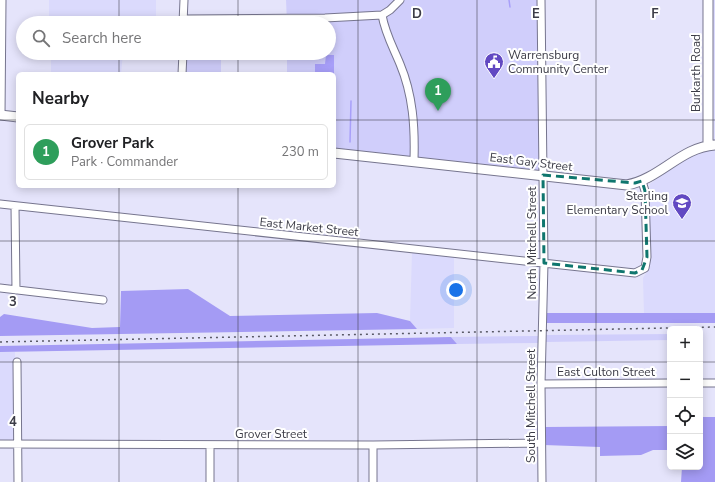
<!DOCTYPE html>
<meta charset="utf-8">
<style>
:root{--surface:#fff;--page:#f6f6f6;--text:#202124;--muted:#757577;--line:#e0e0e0;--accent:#6249c2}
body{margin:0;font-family:"Nunito Sans",sans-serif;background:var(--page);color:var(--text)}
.controls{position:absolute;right:12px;bottom:12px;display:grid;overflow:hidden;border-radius:6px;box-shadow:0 2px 10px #0003}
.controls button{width:36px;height:36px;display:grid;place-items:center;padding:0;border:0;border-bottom:1px solid var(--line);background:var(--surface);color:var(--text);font:20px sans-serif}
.you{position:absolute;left:456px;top:290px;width:14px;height:14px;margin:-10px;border:3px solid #fff;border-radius:50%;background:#1a73e8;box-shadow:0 0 0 6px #1a73e833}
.badge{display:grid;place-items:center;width:26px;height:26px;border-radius:50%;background:var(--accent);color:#fff;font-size:13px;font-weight:700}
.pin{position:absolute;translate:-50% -33px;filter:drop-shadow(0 1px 2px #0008)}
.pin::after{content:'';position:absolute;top:21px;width:14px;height:12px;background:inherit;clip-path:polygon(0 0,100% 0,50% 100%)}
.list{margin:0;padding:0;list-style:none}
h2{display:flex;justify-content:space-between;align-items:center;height:52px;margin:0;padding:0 16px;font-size:17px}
h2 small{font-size:13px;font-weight:400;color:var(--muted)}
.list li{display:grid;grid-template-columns:26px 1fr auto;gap:12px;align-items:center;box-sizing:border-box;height:56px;margin:0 8px 8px;padding:0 8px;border:1px solid var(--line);border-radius:6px}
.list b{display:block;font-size:15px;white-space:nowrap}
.list p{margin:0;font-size:13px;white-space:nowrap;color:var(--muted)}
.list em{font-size:13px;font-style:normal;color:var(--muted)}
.icon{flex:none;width:22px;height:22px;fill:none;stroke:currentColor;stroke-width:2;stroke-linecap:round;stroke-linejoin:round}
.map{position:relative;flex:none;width:715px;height:482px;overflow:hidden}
.search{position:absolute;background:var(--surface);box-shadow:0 2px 10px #0003;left:16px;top:16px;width:320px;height:44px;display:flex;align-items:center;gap:10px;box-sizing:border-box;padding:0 14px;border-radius:22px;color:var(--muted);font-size:15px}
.panel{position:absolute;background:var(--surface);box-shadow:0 2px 10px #0003;left:16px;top:72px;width:320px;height:116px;border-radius:6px}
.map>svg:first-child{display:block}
.built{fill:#dbdafd}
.green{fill:#d0cefb}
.forest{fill:#a49bf4}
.water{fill:#a89ff9}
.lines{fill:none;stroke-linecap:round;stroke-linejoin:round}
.stream{stroke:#a89ff9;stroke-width:1.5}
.minor-casing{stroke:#76758e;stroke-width:9}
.major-casing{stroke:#76758e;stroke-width:11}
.minor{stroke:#fff;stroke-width:7}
.major{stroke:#fff;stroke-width:9}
.rail{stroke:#595966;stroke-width:1.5;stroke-dasharray:2 4;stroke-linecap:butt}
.marked{fill:none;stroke:#0f766e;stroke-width:3;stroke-dasharray:8 5;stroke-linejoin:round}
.grid{fill:none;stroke:#3c3c47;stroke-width:1;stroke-opacity:0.55}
.labels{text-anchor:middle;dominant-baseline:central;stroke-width:4;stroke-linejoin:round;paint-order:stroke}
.poi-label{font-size:12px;fill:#3c3c47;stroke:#fff;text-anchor:start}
.street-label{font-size:12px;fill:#3c3c47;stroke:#fff}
.grid-label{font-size:13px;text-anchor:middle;font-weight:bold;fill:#3c3c47;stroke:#fff;stroke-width:4;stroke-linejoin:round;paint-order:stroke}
</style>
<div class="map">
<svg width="715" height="482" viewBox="0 0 715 482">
<rect width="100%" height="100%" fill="#e5e4fb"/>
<path class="built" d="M 49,0 L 156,0 L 156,23 L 49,23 Z
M 713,0 L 715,0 L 715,141 L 714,141 Z
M 51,53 L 123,53 L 121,74 L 51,74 Z
M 705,150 L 715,150 L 715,313 L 644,314 L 643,278 L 648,270 L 649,262 L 650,184 L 683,160 L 695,153 Z
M 412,252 L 454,257 L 454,328 L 417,329 L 410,321 Z
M 0,352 L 15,352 L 15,441 L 0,442 Z"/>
<path class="green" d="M 286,0 L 537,0 L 543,175 L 414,160 L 334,148 L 334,74 L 287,74 L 287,53 L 329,53 L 329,23 L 287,23 Z
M 186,53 L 221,53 L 221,74 L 186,74 Z
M 670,334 L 670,340 L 546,342 L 546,335 Z
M 538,336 L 538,343 L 457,344 L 451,337 Z"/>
<path class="forest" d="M 188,289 L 230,316 L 377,313 L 410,321 L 417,329 L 0,336 L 0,317 L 4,314 L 92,328 L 120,327 L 121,291 Z
M 546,313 L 715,313 L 715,323 L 545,323 Z
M 451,337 L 457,344 L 0,352 L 0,346 Z
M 700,417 L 715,417 L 715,482 L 681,482 L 682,467 L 700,467 Z
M 670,426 L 670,450 L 653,450 L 641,455 L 600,456 L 600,447 L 544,445 L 545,427 Z"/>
<path class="water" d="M 326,55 L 334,55 L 334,77 L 334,74 L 315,74 L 315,64 L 325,64 Z"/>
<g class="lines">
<path class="stream" d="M 509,0 L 510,7
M 350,142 L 351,101"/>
<defs>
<path id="minor" d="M 541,0 L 544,263 L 541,384 L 542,482
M 382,15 C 385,33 393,47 400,64 C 413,95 415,127 414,160
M 184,19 L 325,18 L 382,15 L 390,10 L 400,0
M 183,23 L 184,0
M 182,74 L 183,53
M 1,115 L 2,0
M 0,204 L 635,273 L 645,268 L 647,257 L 645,191 L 642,181
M 15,206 L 16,290
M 0,288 L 103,300
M 17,362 L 18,482
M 700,383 L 715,383
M 541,384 L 670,383
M 0,444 L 373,445 L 541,443
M 210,445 L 210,482
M 373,482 L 373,445"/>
<path id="major" d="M 0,115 L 18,117
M 708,145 L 708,0
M 334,153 L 627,185 C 660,179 681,147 715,145"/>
</defs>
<use href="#minor" class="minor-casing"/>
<use href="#major" class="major-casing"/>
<use href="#minor" class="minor"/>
<use href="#major" class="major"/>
<path class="rail" d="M 0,342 L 715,327"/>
</g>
<path class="marked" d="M 543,175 L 635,183 L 642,181 L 645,191 L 647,257 L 642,270 L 635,273 L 544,263 Z"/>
<path class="grid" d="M 119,0 L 119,23M 238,0 L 238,23M 358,0 L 358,482M 477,0 L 477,482M 596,0 L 596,482M 119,53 L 119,74M 238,53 L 238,74M 0,120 L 18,120M 334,120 L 715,120M 119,186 L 119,482M 238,186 L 238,482M 0,241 L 715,241M 0,362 L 670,362M 700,362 L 715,362"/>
<defs>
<symbol id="civic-pin" viewBox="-11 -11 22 30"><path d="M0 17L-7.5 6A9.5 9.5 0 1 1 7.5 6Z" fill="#6249c2" stroke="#fff"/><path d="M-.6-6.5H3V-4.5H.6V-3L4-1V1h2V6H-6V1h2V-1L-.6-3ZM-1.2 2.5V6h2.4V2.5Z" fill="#fff"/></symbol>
<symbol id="school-pin" viewBox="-11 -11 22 30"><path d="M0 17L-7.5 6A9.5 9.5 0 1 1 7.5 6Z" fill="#6249c2" stroke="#fff"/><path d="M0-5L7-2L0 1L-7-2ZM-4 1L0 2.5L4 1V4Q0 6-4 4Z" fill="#fff"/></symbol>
</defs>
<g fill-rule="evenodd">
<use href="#civic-pin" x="483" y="51" width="22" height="30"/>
<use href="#school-pin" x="671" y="192" width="22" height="30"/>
</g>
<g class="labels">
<g class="poi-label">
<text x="508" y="55">Warrensburg<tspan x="508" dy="14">Community Center</tspan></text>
<text x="668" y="196" text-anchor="end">Sterling<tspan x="668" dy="14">Elementary School</tspan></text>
</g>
<g class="street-label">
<text transform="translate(696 73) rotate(-90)">Burkarth Road</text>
<text transform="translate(531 162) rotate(7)">East Gay Street</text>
<text transform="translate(309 227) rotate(6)">East Market Street</text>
<text transform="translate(532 243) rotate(-90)">North Mitchell Street</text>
<text x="606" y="372">East Culton Street</text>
<text transform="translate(531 406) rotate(-90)">South Mitchell Street</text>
<text x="271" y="434">Grover Street</text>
</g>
</g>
<g class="grid-label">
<text x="417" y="18">D</text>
<text x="536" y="18">E</text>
<text x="655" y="18">F</text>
<text x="13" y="306">3</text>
<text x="13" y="426">4</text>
</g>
</svg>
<div class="controls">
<button>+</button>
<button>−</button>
<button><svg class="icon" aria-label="locate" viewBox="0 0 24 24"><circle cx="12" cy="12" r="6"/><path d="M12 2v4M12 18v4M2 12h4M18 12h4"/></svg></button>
<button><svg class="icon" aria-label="layers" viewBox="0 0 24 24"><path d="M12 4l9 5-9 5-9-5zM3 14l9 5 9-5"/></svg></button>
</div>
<div class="you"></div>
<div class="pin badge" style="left:438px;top:111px;background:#2e9e5b">1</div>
<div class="search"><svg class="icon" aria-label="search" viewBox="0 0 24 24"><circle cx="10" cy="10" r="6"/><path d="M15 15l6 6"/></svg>Search here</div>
<section class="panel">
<h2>Nearby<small></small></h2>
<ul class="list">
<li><span class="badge" style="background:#2e9e5b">1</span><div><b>Grover Park</b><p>Park · Commander</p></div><em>230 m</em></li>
</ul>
</section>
</div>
